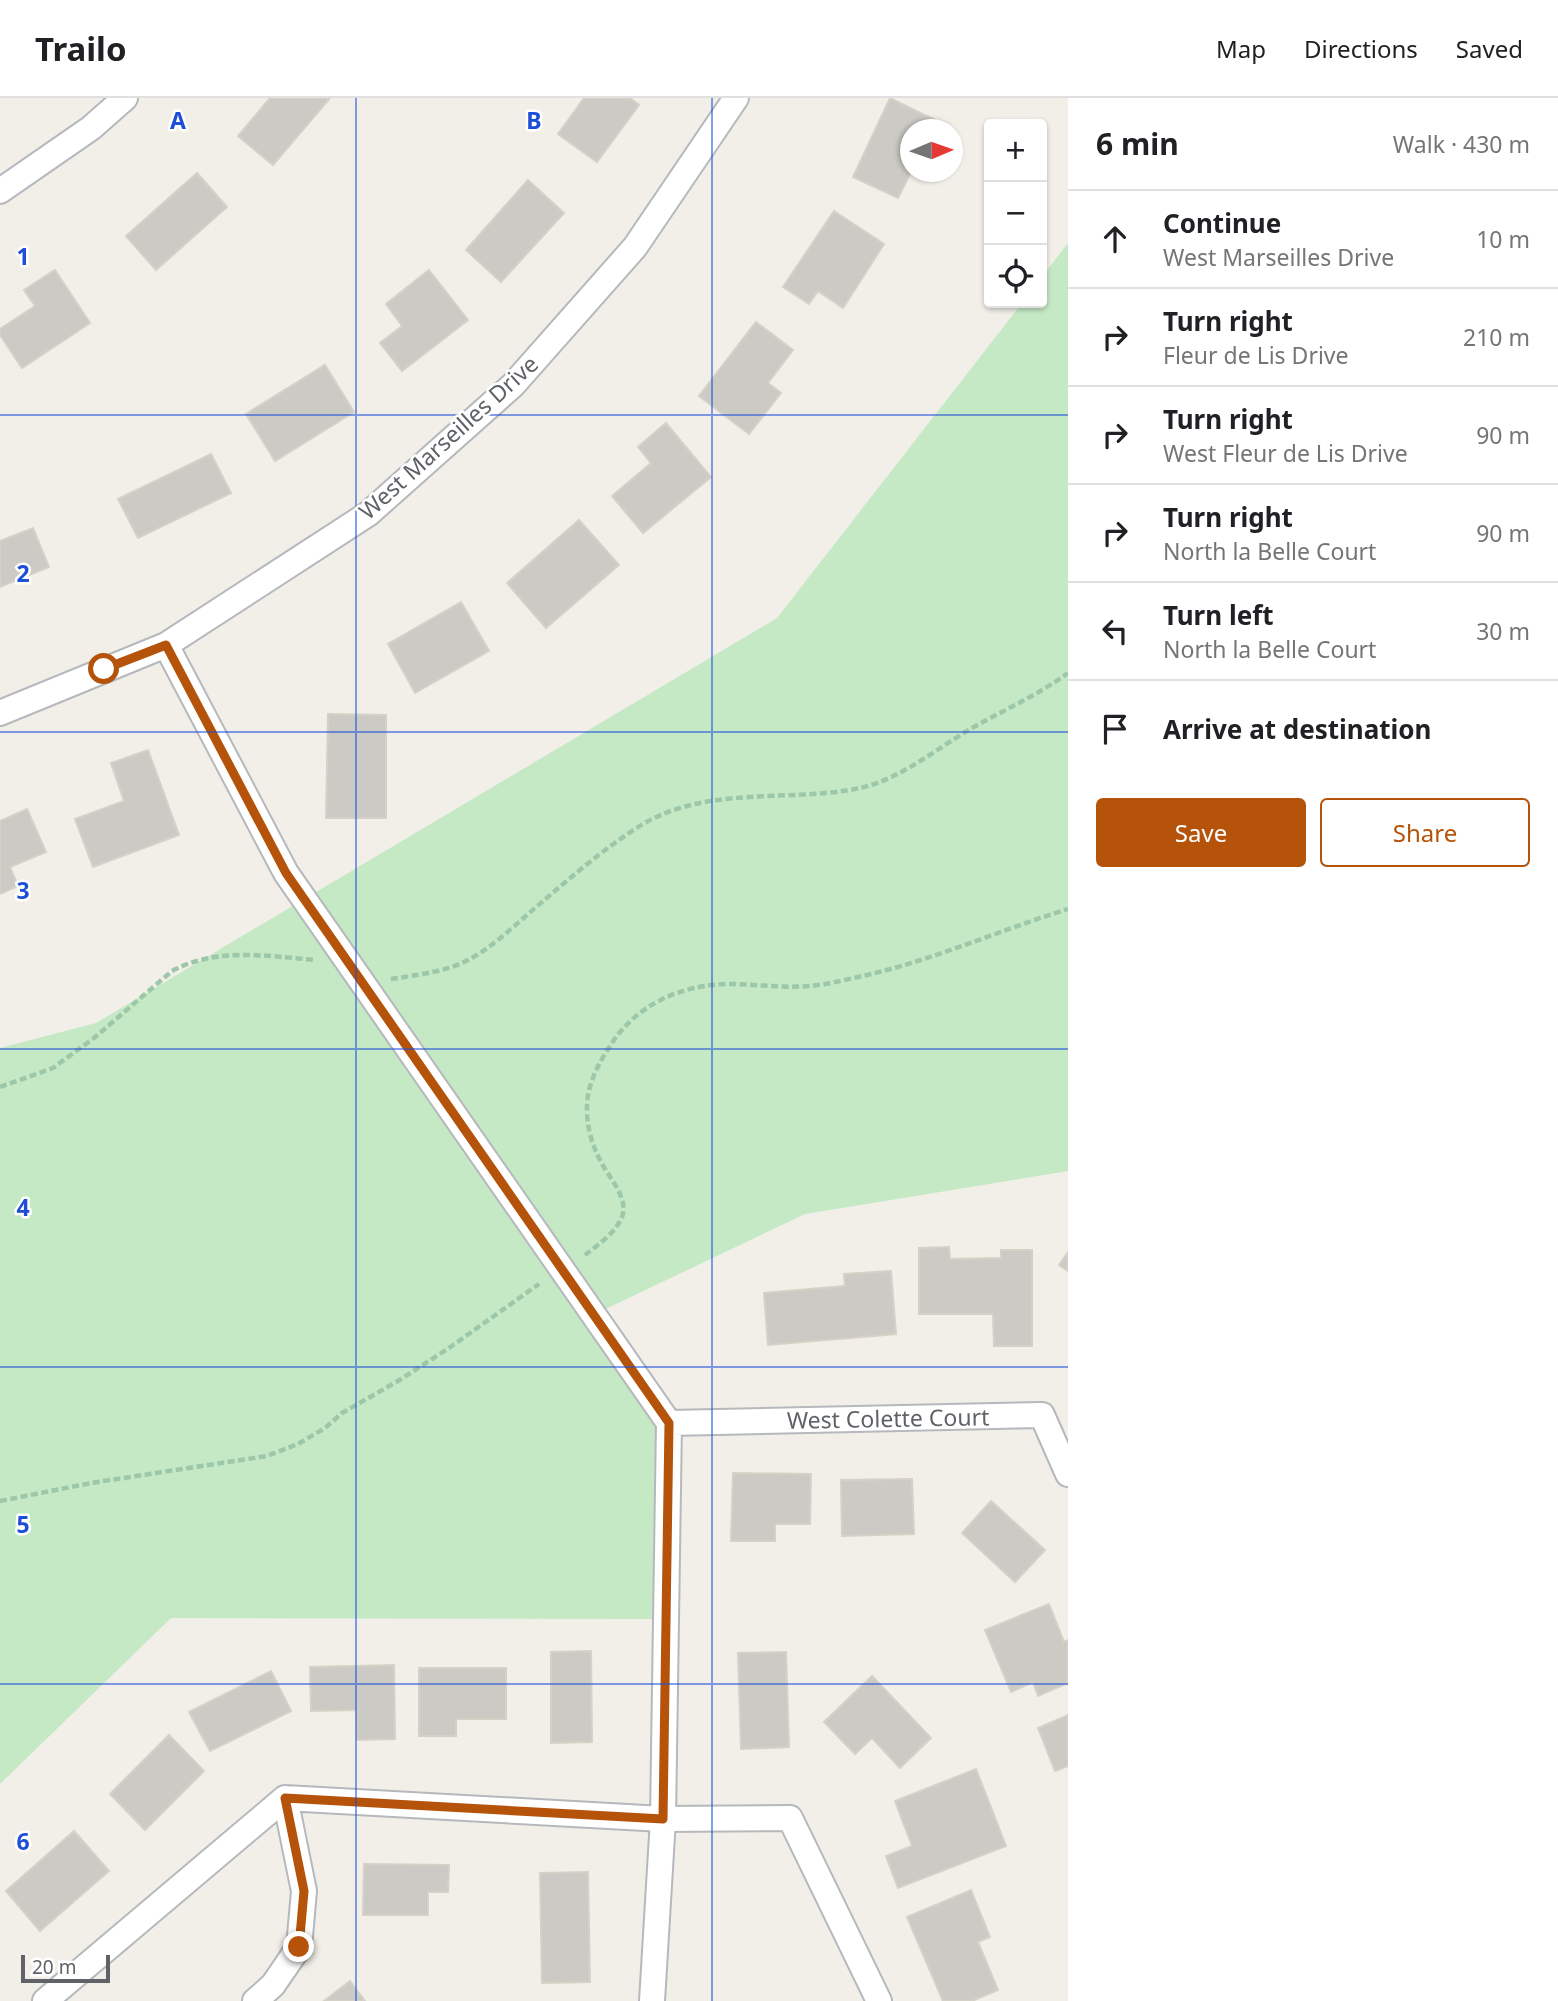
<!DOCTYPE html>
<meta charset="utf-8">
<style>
:root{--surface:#fff;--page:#f6f6f6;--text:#202124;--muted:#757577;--line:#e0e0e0;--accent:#b45309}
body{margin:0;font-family:"Noto Sans",sans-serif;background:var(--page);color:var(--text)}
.controls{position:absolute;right:21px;top:21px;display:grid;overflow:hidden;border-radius:7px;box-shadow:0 2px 5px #0004}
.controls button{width:63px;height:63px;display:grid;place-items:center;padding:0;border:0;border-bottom:2px solid var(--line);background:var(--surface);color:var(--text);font:35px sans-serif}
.compass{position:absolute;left:900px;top:21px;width:63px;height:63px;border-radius:50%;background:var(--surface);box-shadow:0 2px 5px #0004;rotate:88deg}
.scale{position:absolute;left:21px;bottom:18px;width:89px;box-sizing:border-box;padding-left:7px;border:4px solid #5f6368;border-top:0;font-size:19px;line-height:24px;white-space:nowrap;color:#5f6368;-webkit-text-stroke:5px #fff;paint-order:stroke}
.stop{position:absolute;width:21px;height:21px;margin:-16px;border:5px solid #b45309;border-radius:50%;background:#fff}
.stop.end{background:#b45309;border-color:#fff;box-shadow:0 2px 7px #0008}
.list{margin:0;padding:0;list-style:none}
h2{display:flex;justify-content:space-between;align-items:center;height:91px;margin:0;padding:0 28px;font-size:30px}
h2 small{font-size:23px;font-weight:400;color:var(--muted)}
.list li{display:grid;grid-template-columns:46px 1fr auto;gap:21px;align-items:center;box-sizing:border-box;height:98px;padding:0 28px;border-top:2px solid var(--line)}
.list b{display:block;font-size:26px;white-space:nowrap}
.list p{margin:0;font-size:23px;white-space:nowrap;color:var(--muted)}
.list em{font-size:23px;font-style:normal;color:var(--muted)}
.actions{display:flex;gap:14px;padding:21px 28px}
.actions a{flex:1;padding:16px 0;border:2px solid var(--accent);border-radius:7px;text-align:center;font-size:24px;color:var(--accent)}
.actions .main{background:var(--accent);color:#fff}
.icon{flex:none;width:38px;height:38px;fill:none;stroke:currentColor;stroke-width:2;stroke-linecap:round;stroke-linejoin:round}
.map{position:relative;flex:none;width:1068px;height:1903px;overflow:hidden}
header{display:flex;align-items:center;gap:42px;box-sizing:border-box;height:98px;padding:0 35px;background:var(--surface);border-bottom:2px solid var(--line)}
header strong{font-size:33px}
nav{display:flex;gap:38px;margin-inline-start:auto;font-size:24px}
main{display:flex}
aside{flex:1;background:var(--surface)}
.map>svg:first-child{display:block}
.green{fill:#c5e8c5}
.building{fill:#cccac5;stroke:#d6d1c6;stroke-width:2}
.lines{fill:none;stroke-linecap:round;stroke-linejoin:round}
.minor-casing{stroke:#b5b8bc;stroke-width:28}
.path{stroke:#9cc7a9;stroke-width:4.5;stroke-dasharray:7 3.5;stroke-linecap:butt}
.minor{stroke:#fff;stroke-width:24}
.route{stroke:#b45309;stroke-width:9}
.grid{fill:none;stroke:#1d4ed8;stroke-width:2;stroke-opacity:0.55}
.labels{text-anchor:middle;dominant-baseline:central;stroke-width:5;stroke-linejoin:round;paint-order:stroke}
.street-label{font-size:23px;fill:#5f6368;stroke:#fff}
.grid-label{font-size:23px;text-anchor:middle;font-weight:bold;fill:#1d4ed8;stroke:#fff;stroke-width:5;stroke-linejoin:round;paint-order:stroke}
</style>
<header>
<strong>Trailo</strong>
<nav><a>Map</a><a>Directions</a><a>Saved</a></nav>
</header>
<main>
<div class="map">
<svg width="1068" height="1903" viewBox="0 0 1068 1903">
<rect width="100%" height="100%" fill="#f1efe8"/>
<path class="green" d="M 1068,145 L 1068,1073 L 805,1116 L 595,1216 L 669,1325 L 666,1521 L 171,1520 L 0,1686 L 0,950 L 96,925 L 777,520 L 1022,205 L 1042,205 L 1042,179 Z"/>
<path class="building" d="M 270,0 L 330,0 L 273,67 L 238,38 Z
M 584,0 L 630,0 L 639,7 L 597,64 L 558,36 Z
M 890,0 L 935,22 L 931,32 L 911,32 L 911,74 L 898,100 L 853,79 Z
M 197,75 L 227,109 L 156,172 L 126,138 Z
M 528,82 L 564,115 L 501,184 L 466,152 Z
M 834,113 L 884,146 L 843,210 L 818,193 L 809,206 L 783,189 Z
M 55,172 L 90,225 L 22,270 L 0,237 L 0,231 L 35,208 L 24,192 Z
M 429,172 L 468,222 L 402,273 L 380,245 L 402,228 L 386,206 Z
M 756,224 L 793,252 L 768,285 L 781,295 L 749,336 L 699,298 Z
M 325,267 L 354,314 L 275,363 L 246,316 Z
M 666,325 L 711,379 L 643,435 L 612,398 L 651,365 L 638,349 Z
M 211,356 L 231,395 L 138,440 L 118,401 Z
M 579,422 L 619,467 L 546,530 L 507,485 Z
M 33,430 L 49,469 L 0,489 L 0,443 Z
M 461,504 L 489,553 L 415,595 L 388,546 Z
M 328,616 L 386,617 L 386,720 L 326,720 Z
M 148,652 L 179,737 L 93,769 L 75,721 L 124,703 L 111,665 Z
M 27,711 L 46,754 L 10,769 L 18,788 L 0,796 L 0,723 Z
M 949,1149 L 950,1161 L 1001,1160 L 1001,1152 L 1032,1152 L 1032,1248 L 994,1248 L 993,1216 L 919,1216 L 919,1150 Z
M 1068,1154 L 1068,1173 L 1059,1167 Z
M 891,1173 L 896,1236 L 768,1247 L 764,1195 L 845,1188 L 844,1176 Z
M 733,1375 L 811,1376 L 810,1426 L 775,1426 L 775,1443 L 731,1443 Z
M 912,1381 L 914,1436 L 842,1438 L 841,1382 Z
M 991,1403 L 1045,1452 L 1015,1484 L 962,1435 Z
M 1049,1506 L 1064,1544 L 1068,1542 L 1068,1585 L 1038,1598 L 1033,1584 L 1011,1594 L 985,1532 Z
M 591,1553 L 592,1644 L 551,1645 L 551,1554 Z
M 786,1554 L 789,1649 L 741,1651 L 738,1555 Z
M 394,1567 L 395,1641 L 357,1642 L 356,1612 L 311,1613 L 310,1569 Z
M 419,1570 L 506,1570 L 506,1621 L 456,1621 L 456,1638 L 419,1638 Z
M 271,1573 L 291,1613 L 210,1653 L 189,1614 Z
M 872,1578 L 931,1640 L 900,1670 L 872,1640 L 855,1656 L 824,1624 Z
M 1068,1617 L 1068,1668 L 1055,1673 L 1038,1630 Z
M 169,1637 L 204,1673 L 145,1732 L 110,1696 Z
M 976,1671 L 1006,1748 L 898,1790 L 886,1758 L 912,1748 L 895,1703 Z
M 74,1733 L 109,1773 L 40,1833 L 6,1793 Z
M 364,1766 L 449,1767 L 448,1794 L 428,1794 L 428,1817 L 363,1817 Z
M 588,1774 L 590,1884 L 542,1885 L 540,1775 Z
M 971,1792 L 990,1839 L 978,1844 L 998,1892 L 972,1903 L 943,1903 L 907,1819 Z
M 350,1883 L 365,1903 L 324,1903 Z"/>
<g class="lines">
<defs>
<path id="minor" d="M 0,93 L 91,30 L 125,0
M 166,547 L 286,775 L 669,1325
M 0,615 L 166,547 L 368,416 L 513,287 L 635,149 L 736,0
M 669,1325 L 1042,1317 L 1068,1376
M 285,1700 L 663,1721 L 790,1720 L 879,1903
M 45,1903 L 285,1700 L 304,1793 L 299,1849 L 273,1887 L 255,1903
M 652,1903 L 663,1721 L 669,1325"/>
</defs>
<use href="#minor" class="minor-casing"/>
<path class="path" d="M 391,881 C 416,877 445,874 468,862 C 493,849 514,828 535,810 C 569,781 604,750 643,726 C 708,688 785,704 855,691 C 899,683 934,652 972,630 C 1004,612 1038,597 1068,575
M 0,989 L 53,970 L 94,940 L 172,873 C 216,849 267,858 315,862
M 585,1157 C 597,1148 616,1134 622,1119 C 629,1099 608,1079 600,1062 C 592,1047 587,1029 587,1012 C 586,989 598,966 610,948 C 638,904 685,885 736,886 C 761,887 786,890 810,888 C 829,886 849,881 867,877 C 936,861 1000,832 1068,811
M 0,1403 L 91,1385 L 267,1358 L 298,1346 L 325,1330 L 342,1315 L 398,1283 L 449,1250 L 539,1186"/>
<use href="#minor" class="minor"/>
</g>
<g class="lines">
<path class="route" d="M 104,571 L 166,547 L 286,775 L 669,1325 L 663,1721 L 285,1700 L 304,1793 L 299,1849"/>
</g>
<path class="grid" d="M 356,0 L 356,1903M 712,0 L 712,1903M 0,317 L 1068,317M 0,634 L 1068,634M 0,951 L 1068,951M 0,1269 L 1068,1269M 0,1586 L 1068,1586"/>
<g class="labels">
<g class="street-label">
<text transform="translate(448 339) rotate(-42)">West Marseilles Drive</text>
<text transform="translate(888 1320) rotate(-1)">West Colette Court</text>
</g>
</g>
<g class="grid-label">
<text x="178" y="31">A</text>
<text x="534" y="31">B</text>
<text x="23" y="167">1</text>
<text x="23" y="484">2</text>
<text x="23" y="801">3</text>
<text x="23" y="1118">4</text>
<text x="23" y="1435">5</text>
<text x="23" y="1752">6</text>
</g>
</svg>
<div class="controls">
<button>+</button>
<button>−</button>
<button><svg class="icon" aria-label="locate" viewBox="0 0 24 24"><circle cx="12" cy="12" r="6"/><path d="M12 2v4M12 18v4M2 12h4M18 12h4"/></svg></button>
</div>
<svg class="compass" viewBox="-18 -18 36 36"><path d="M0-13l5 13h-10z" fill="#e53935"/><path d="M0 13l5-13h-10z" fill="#757577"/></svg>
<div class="scale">20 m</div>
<div class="stop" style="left:104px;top:571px"></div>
<div class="stop end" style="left:299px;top:1849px"></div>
</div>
<aside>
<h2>6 min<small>Walk · 430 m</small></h2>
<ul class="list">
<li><svg class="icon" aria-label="ahead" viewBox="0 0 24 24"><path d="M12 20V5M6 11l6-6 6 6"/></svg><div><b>Continue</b><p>West Marseilles Drive</p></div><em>10 m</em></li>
<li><svg class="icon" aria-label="right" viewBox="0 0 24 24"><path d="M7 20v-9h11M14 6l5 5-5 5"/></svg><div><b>Turn right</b><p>Fleur de Lis Drive</p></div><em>210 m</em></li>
<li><svg class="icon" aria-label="right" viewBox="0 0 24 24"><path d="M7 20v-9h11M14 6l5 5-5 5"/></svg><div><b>Turn right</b><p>West Fleur de Lis Drive</p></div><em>90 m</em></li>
<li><svg class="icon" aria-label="right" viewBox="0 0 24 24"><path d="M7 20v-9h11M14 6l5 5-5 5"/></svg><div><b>Turn right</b><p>North la Belle Court</p></div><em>90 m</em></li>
<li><svg class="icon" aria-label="left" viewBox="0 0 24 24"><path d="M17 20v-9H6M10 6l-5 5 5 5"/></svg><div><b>Turn left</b><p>North la Belle Court</p></div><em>30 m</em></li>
<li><svg class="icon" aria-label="arrive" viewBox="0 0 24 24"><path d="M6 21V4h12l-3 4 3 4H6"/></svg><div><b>Arrive at destination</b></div></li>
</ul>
<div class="actions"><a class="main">Save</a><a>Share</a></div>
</aside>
</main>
